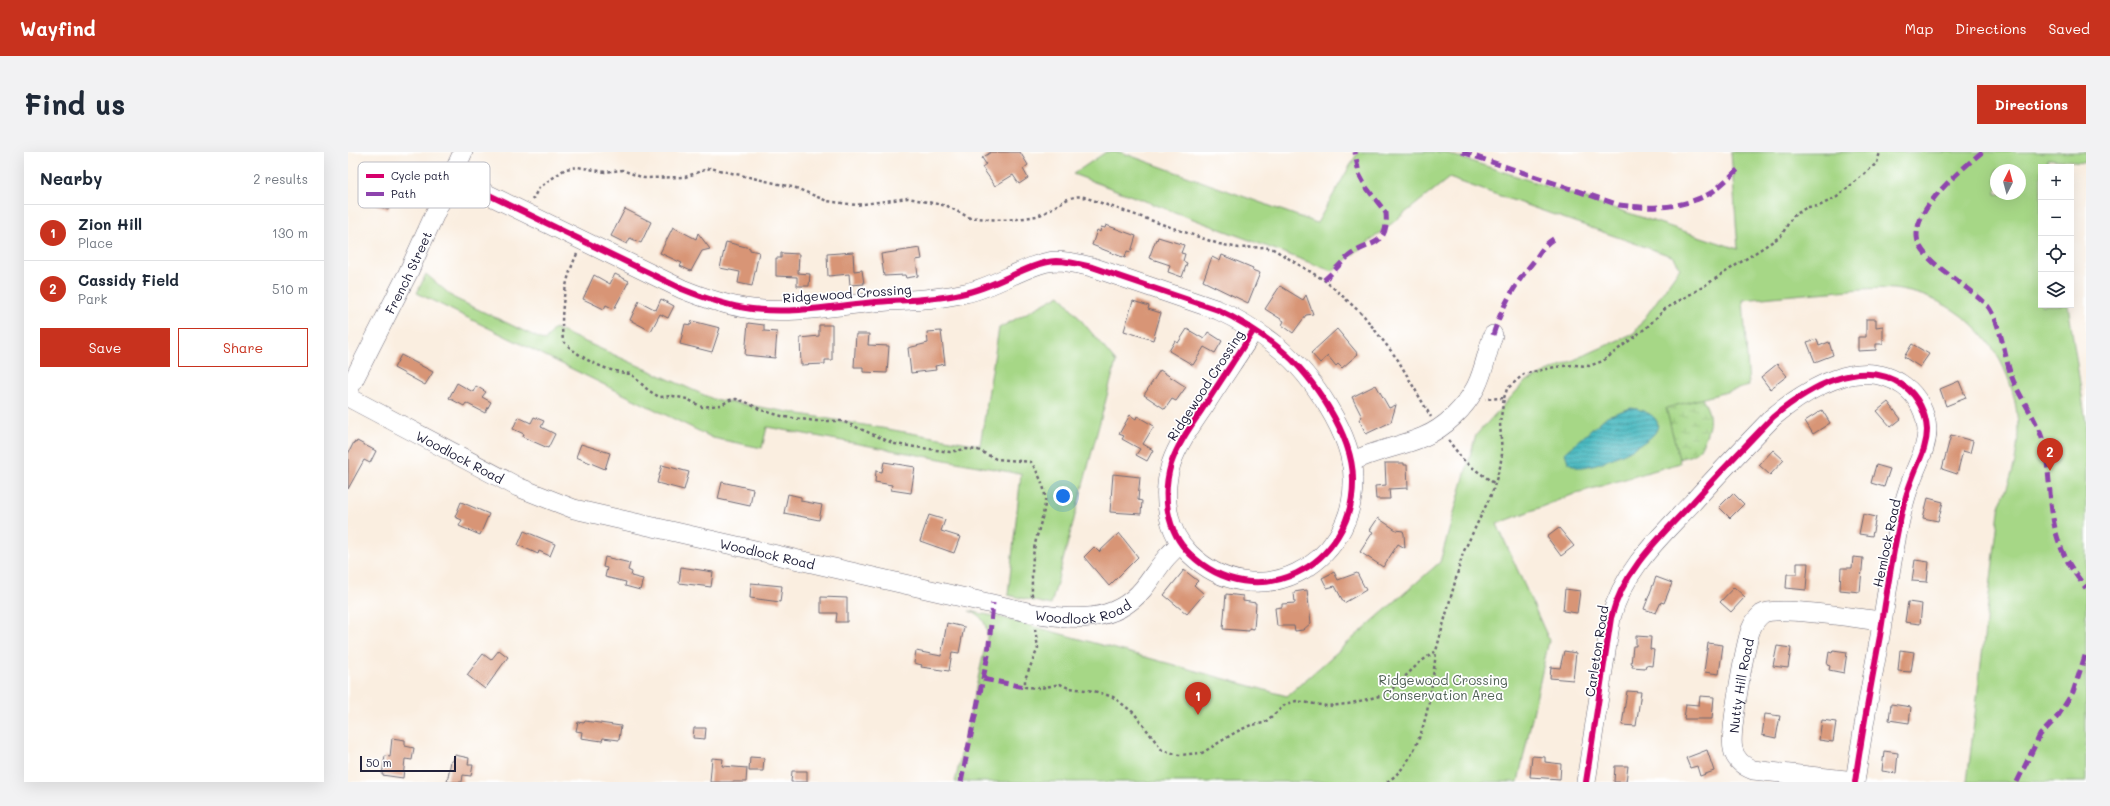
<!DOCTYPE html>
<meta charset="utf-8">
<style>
:root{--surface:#fff;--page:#f2f2f3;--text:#1f2937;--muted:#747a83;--line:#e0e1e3;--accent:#c8321e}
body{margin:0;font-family:Mali,sans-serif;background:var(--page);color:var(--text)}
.controls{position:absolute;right:12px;top:12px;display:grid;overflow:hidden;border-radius:0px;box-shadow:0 4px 16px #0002}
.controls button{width:36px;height:36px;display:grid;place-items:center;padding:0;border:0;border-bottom:1px solid var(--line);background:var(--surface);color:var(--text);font:20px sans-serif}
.compass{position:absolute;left:1642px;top:12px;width:36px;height:36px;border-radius:50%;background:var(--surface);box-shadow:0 4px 16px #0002;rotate:6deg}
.scale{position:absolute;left:12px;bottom:10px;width:96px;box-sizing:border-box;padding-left:4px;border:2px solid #22223b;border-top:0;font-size:11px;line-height:14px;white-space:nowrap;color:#22223b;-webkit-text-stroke:3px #fff;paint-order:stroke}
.you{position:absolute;left:715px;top:344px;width:14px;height:14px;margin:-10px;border:3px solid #fff;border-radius:50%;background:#1a73e8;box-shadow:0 0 0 6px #1a73e833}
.badge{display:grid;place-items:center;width:26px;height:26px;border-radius:50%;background:var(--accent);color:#fff;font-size:13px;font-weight:700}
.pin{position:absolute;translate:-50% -33px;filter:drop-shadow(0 1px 2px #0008)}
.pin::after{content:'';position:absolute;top:21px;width:14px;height:12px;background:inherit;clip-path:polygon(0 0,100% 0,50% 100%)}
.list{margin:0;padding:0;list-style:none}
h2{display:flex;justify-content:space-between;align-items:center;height:52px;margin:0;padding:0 16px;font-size:17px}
h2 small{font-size:13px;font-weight:400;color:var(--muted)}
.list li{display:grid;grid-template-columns:26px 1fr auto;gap:12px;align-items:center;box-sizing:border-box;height:56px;padding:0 16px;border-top:1px solid var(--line)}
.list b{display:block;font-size:15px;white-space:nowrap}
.list p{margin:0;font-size:13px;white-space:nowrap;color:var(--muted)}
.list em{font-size:13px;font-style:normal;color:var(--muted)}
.actions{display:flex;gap:8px;padding:12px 16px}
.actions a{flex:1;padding:9px 0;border:1px solid var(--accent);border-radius:0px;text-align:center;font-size:14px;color:var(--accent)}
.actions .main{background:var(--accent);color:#fff}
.icon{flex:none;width:22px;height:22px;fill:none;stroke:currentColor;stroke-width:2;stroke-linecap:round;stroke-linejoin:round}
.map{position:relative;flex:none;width:1738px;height:630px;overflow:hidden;border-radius:0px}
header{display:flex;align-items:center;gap:24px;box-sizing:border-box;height:56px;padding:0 20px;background:var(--accent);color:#fff}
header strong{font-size:19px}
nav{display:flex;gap:22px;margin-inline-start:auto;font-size:14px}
.intro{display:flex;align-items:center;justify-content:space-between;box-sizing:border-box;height:96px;padding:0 24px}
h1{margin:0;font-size:28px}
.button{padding:10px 18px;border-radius:0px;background:var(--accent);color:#fff;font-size:14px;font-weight:700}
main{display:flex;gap:24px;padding:0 24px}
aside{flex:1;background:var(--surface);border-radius:0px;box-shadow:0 4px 16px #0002}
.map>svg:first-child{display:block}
.wetland{fill:url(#wetland-marsh);stroke:#647c60}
.green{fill:#a6d786;stroke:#647c60;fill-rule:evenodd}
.water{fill:url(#water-rules);stroke:#366e7e}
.building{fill:#d89576}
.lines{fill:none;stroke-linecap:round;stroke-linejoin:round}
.minor-casing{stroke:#6e6975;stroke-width:20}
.path{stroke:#6e6975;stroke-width:2.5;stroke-dasharray:3 3;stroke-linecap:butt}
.minor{stroke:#fff;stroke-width:19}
.quiet{stroke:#8e44ad;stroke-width:5;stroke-dasharray:10 5;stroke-linecap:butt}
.cycleway-casing{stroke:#fff;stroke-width:8}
.cycleway{stroke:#d6006c;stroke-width:6}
.labels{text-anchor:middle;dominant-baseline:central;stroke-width:3.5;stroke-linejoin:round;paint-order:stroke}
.street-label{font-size:13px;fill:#22223b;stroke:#fff}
.park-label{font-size:13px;fill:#506155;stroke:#fff}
.key{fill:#fff;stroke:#bdbdc4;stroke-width:1}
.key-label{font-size:11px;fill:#22223b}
</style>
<header>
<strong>Wayfind</strong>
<nav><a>Map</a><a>Directions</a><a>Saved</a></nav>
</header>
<div class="intro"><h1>Find us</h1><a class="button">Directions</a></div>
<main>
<aside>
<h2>Nearby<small>2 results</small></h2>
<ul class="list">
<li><span class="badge">1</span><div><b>Zion Hill</b><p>Place</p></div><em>130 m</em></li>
<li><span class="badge">2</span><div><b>Cassidy Field</b><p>Park</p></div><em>510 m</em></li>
</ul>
<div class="actions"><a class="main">Save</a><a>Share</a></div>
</aside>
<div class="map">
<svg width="1738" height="630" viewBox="0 0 1738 630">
<defs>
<pattern id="wetland-marsh" width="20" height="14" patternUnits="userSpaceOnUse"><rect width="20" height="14" fill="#a6d786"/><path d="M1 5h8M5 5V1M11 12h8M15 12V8" fill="none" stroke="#8fb875"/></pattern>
<pattern id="water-rules" width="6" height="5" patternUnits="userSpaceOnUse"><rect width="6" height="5" fill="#4bbac1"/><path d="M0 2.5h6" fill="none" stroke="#3e979e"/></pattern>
</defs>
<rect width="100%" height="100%" fill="#fff"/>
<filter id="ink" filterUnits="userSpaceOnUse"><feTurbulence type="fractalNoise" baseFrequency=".025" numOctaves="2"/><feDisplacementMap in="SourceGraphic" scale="8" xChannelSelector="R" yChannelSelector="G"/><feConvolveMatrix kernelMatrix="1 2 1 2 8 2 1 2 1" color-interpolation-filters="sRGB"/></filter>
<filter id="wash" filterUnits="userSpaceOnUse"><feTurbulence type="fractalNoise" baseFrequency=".012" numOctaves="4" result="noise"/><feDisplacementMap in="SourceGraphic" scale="16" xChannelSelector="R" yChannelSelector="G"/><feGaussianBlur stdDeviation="0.9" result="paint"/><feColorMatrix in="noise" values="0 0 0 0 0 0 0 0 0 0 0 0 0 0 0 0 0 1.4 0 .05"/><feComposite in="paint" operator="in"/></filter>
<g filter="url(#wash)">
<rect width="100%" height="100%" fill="#faeee0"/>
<path class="wetland" d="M 1349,240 C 1363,258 1365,268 1356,289 C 1354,292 1353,297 1350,299 C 1343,305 1333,306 1324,308 L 1221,258 Z"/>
<path class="green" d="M 758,0 L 772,0 L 969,71 L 1010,0 L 1095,0 L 1390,97 L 1383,0 L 1738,0 L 1738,10 L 1699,7 L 1700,15 L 1693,15 L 1693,153 L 1720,153 L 1738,271 L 1738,630 L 1619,630 L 1652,351 C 1699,262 1650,150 1546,137 C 1525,135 1503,138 1482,140 C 1453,142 1424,145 1395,148 L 1401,234 L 1318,256 L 1332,311 L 1229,341 L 1149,372 L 1201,488 L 1170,630 L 607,630 L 639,486 C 640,472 633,462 621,459 L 655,466 L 939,544 L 1092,410 L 1128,283 L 1177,230 L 1286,181 L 1332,116 L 1326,105 L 1101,26 L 984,119 L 725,22 ZM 1648,18 L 1672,18 L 1672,42 L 1648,42 Z
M 78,122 L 106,146 L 197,189 L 206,176 L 365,247 L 632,293 L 651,176 L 712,143 L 768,210 L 703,453 L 660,443 L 673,322 L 419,275 L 414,296 L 365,286 L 69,141 Z"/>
<path class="water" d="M 1283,256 C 1294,257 1319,266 1306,282 C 1296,294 1244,318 1228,315 C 1226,314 1222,312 1220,310 L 1217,301 L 1259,264 Z"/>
<g id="blocks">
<path class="building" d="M 643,0 L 672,0 L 680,13 L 675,17 L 680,26 L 671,32 L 665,23 L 647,34 L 634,15 L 638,12 L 634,6 Z
M 26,31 L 48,39 L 40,58 L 25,51 L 27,45 L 21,42 Z
M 277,57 L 303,70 L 293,91 L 282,86 L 279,92 L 263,84 Z
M 758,73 L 788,84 L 783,100 L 779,99 L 777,106 L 744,93 L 749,78 L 752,80 L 753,75 L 757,76 Z
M 325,75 L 348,87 L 350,81 L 362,97 L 354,99 L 343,119 L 332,114 L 334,111 L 312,101 Z
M 810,85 L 836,93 L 833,101 L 837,102 L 835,109 L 839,111 L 834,125 L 820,120 L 822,113 L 801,106 L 808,87 L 809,88 Z
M 378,90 L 402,96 L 402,98 L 411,100 L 404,134 L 390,131 L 392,120 L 372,116 Z
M 572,96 L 574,107 L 568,108 L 570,124 L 558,126 L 557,123 L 536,124 L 533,102 Z
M 505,100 L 506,119 L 514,118 L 516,132 L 502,133 L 501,122 L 480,124 L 479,102 Z
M 433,101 L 451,102 L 450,121 L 462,122 L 461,134 L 449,134 L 449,125 L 428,124 L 428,106 L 433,106 Z
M 874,103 L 905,116 L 904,118 L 912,121 L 900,151 L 855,129 L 864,105 L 872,109 Z
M 267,122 L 281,129 L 266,157 L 258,153 L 256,157 L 235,147 L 246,123 L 262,132 Z
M 932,134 L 955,148 L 958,143 L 965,162 L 958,163 L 945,181 L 934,173 L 936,169 L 917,157 Z
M 313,147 L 326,154 L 320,166 L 312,162 L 303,179 L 282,168 L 291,149 L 308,158 Z
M 785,149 L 801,154 L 800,157 L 813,161 L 805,188 L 776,179 Z
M 1518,167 L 1528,167 L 1528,175 L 1535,174 L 1535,192 L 1528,192 L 1528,198 L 1510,199 L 1510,185 L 1518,185 Z
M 344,169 L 372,176 L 364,200 L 332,192 L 337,172 L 343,173 Z
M 400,171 L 416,173 L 416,179 L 429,180 L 427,206 L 397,203 Z
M 471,173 L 484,173 L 484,208 L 477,208 L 477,212 L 453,213 L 452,186 L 471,184 Z
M 839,177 L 856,187 L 860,180 L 874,189 L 867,201 L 856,195 L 845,213 L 821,199 L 827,189 L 830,191 Z
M 989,177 L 1010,202 L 994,216 L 990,212 L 988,214 L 980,204 L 972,211 L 963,201 Z
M 593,179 L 597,212 L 587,214 L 588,218 L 563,221 L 560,196 L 580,191 L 579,180 Z
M 508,182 L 521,182 L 520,193 L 541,194 L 539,221 L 515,220 L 515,215 L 506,215 Z
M 1469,187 L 1471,194 L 1481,190 L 1485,203 L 1467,210 L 1459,190 Z
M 1564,192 L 1581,202 L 1572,215 L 1556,205 Z
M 53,203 L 85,220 L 77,233 L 46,216 Z
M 1429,212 L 1439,224 L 1422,237 L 1413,225 Z
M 812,218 L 838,235 L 828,249 L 824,247 L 817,257 L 796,243 Z
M 1611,229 L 1618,246 L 1598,254 L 1592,237 Z
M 109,231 L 125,240 L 128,234 L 138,240 L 134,245 L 143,250 L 137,261 L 118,251 L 116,254 L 101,246 Z
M 1028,233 L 1041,256 L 1048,253 L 1043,270 L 1018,282 L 1011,267 L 1014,265 L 1004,245 Z
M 1540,250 L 1553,267 L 1543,275 L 1529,259 Z
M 1474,258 L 1482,271 L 1465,282 L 1457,269 Z
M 782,263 L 788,267 L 789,264 L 806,274 L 795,292 L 805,298 L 799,309 L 788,303 L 792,297 L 774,287 L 776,284 L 771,282 Z
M 170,265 L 183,271 L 186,265 L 196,269 L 193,275 L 207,282 L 200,296 L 175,285 L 176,282 L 165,277 Z
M 1603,283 L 1625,289 L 1622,301 L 1615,299 L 1609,322 L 1594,317 Z
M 9,289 L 28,299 L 22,311 L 16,308 L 0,337 L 0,302 L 6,290 L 8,291 Z
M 233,292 L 262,301 L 257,317 L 228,305 Z
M 1425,298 L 1436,308 L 1422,323 L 1411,313 Z
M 536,310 L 567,315 L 563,341 L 543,338 L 544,333 L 527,330 L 528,319 L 534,320 Z
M 1037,311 L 1056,311 L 1056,313 L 1059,313 L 1060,336 L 1041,337 L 1042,347 L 1028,347 L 1027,334 L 1038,333 Z
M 314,313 L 341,320 L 336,338 L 309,331 Z
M 1528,313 L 1542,317 L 1536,335 L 1523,331 Z
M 765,322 L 792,325 L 790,348 L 794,349 L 793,362 L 762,360 Z
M 374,330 L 405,337 L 402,354 L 370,347 Z
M 1385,341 L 1396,352 L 1382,366 L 1371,355 Z
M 440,342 L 453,345 L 453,349 L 474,353 L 471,368 L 436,361 Z
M 1580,346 L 1595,350 L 1590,369 L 1575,366 Z
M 113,350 L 141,362 L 132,383 L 111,374 L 114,368 L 107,365 Z
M 1515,362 L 1528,365 L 1524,384 L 1511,382 Z
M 581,363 L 597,368 L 593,379 L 612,385 L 606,401 L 572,389 Z
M 1030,366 L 1048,378 L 1055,379 L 1056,382 L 1057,396 L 1050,392 L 1035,415 L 1012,400 L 1025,380 L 1022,378 Z
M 1211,376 L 1226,394 L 1213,404 L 1199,385 Z
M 176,379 L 207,392 L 202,404 L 191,399 L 190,402 L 170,393 Z
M 771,381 L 790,405 L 761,434 L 736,405 L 746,395 L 751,400 Z
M 257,405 L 282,411 L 280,418 L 284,420 L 283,424 L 295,427 L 292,438 L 277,434 L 278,430 L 257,425 L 259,416 L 255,415 Z
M 1505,405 L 1515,406 L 1512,440 L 1492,438 L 1493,416 L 1504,416 Z
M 1567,408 L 1581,410 L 1579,430 L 1564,429 Z
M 1449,411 L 1460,411 L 1458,438 L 1438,436 L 1439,422 L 1449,422 Z
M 333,415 L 365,420 L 363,435 L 331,431 Z
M 836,418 L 850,429 L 846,433 L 856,442 L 839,462 L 816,443 Z
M 986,420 L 990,428 L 1009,421 L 1018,438 L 996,451 L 987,434 L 979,436 L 974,426 Z
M 1308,425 L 1324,431 L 1316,451 L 1313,450 L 1308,461 L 1296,457 Z
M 403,431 L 434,434 L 432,450 L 402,446 Z
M 1386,435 L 1397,445 L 1383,460 L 1372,450 Z
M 1217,437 L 1232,439 L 1229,461 L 1215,459 Z
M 959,438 L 963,471 L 955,478 L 947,479 L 946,474 L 929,474 L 927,456 L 934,455 L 934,452 L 947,451 L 946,440 Z
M 878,442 L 895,444 L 895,449 L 908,451 L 906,477 L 901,476 L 901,479 L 875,477 Z
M 473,445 L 499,446 L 499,470 L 488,470 L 489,461 L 473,461 Z
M 1560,450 L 1574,452 L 1572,472 L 1557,470 Z
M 599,471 L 616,475 L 611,501 L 604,500 L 601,519 L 573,515 L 574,513 L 566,511 L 568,499 L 593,504 Z
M 1288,484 L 1303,485 L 1302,497 L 1306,498 L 1304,514 L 1298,513 L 1297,516 L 1284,515 L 1285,512 L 1283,512 L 1285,494 L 1288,494 Z
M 1360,491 L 1375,493 L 1371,522 L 1356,520 Z
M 1429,494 L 1443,496 L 1440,516 L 1425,514 Z
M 151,498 L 160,505 L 137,537 L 119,523 L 135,502 L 143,508 Z
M 1485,498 L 1499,500 L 1496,521 L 1481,518 L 1482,514 L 1479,513 L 1481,500 L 1484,501 Z
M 1552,498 L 1566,500 L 1563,520 L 1550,519 Z
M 1216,499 L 1228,501 L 1225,528 L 1202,526 L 1203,515 L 1212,516 Z
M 1279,539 L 1293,540 L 1288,574 L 1274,573 Z
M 1352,544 L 1366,545 L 1364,567 L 1336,567 L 1338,552 L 1351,553 Z
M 1543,552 L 1563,555 L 1561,571 L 1541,568 Z
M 1417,562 L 1432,564 L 1428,586 L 1414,583 Z
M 1474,568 L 1488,570 L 1485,590 L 1471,588 Z
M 237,569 L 273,574 L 271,588 L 255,586 L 254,589 L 233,586 L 234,580 L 228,579 L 230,570 L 236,571 Z
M 346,576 L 358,576 L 357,587 L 345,586 Z
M 44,586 L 57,588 L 57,594 L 66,596 L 64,608 L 57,607 L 55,626 L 34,623 L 37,604 L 42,605 Z
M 1359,598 L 1366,619 L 1352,624 L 1349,614 L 1342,616 L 1338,606 Z
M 1536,599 L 1550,601 L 1548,621 L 1534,619 Z
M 107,603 L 121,606 L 120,613 L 125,613 L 123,624 L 115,623 L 114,630 L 99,630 L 103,609 L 105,609 Z
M 1184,604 L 1197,605 L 1197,610 L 1213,612 L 1212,627 L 1182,625 Z
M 402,605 L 416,606 L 415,619 L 401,619 Z
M 364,606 L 375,607 L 374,614 L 399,616 L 398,630 L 362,630 Z
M 1267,614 L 1280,614 L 1278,630 L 1266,630 Z
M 444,619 L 459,619 L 459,630 L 443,630 Z"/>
</g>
</g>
<g filter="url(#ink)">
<use href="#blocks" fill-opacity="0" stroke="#6e6975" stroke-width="1"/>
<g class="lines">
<defs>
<g id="minor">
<path d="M 104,25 L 334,137 C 356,146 380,154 404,157 C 444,162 487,154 527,150 C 557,148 588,148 617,141 C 646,136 682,110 708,109 C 720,109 732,112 744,115 L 870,158 C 892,168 912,181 931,196 C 964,223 1005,283 1005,327 C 1007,415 907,465 842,402 C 818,379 814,343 823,312 C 830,291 845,271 857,253 C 873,228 890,203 906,178"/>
<path id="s1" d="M 0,239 L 60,121 L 115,0"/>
<path id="s2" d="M 0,245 L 170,335 L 226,357 L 684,461 C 725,468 766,472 795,437 C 808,421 816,404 833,392"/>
<path d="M 1003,310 C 1026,298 1052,295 1075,285 C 1097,276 1117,256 1128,235 C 1136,219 1139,200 1145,183"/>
<path id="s3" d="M 1507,629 L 1405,618 C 1395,614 1387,608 1385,597 C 1381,582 1397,493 1403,477 C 1405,472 1409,466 1414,462 C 1428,453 1513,467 1534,469"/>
<path d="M 1238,630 L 1263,466 C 1275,418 1313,384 1345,350 C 1371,321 1398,293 1425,265 C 1459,237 1513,203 1556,234 C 1570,244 1578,261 1579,278 C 1579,296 1570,310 1564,327 C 1558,342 1554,358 1551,373 C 1543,410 1538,447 1532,484 C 1523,532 1514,581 1507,630"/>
</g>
</defs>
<use href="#minor" class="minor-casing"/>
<path class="path" d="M 184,48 L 191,36 L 217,17 L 230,15 L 257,20 L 274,18 L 296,26 L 337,25 L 362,16 L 448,36 L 479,49 L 508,53 L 560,46 L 599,54 L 622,66 C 629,65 634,67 641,67 C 655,69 673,67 688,64 C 704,60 719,41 736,45 L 871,92 L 891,96 L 916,95 L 925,97 L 976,128 L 989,139 L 1016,164 L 1050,208 L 1083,265
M 229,102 C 216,129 212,160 215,189 C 234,208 257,219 283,222 L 300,238 L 311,245 L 325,244 L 339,247 L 354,255 L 373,253 L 382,248 L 388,247 L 398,250 L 413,258 L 437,265 L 468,269 L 494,269 L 547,292 L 602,300 L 617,297 L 630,298 L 648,307 L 683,310 C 705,345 697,352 688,388 C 683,407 684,428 684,447
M 1156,246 L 1159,237 L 1176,222 L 1207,215 L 1225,213 L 1241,214 L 1255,209 L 1299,175 L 1317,157 L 1353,136 L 1433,84 L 1444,65 L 1459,55 L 1471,54 L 1489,45 L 1529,11 L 1532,0
M 1100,288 L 1117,310 L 1147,332
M 687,477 L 690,496 L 677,527 L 677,535 L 693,536 L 712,532 L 721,536 L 746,539 L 765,545 L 786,561 L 814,598 L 831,603 L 854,601 L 888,580 L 903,573 L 916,571 L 938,552 L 948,549 L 979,554 L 1000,552 L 1039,542 L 1071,511 L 1088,499 L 1115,401 L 1144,341 L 1152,315 L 1154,302 L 1152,271 L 1156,246 L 1137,247
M 1039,630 C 1077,605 1083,542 1088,500"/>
<use href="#minor" class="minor"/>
<path class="quiet" d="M 1114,0 L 1271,53 C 1301,57 1331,57 1359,43 C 1368,39 1383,23 1392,16
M 1634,0 C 1613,18 1568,54 1569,84 C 1570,109 1622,134 1638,152 C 1642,156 1644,161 1646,165 C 1654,182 1657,205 1663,223 C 1671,245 1687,264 1694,286 C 1704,320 1699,359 1712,393 C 1718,409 1727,422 1738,436
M 976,128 C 985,121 992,111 1001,104 C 1021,88 1041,96 1038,61 L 1018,35 L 1011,22 L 1007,0
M 1145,183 C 1154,154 1167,132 1186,109 C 1193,99 1197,91 1209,85
M 635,527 L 677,535
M 613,630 L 640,503 L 645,451
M 1669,630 L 1692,583 L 1710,564 L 1725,540 L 1738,501"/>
<defs>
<path id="cycleway" d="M 104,25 L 334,137 C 356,146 380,154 404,157 C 444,162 487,154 527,150 C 557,148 588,148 617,141 C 646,136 682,110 708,109 C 720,109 732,112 744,115 L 870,158 C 892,168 912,181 931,196 C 964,223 1005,283 1005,327 C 1007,415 907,465 842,402 C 818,379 814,343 823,312 C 830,291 845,271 857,253 C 873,228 890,203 906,178
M 1238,630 L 1263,466 C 1275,418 1313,384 1345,350 C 1371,321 1398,293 1425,265 C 1459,237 1513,203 1556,234 C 1570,244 1578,261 1579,278 C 1579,296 1570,310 1564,327 C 1558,342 1554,358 1551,373 C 1543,410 1538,447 1532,484 C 1523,532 1514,581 1507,630"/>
</defs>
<use href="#cycleway" class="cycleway-casing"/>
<use href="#cycleway" class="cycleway"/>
</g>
</g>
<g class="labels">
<g class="street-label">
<text stroke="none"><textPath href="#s1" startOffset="133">French Street</textPath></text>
<text transform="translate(499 141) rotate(-4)">Ridgewood Crossing</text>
<text transform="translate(857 233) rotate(-57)">Ridgewood Crossing</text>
<text stroke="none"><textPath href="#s2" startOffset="127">Woodlock Road</textPath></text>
<text transform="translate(1538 391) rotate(-78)">Hemlock Road</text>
<text stroke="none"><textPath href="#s2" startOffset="451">Woodlock Road</textPath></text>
<text stroke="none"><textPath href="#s2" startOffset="774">Woodlock Road</textPath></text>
<text transform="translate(1248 499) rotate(-81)">Carleton Road</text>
<text stroke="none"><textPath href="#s3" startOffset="197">Nutty Hill Road</textPath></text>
</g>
<g class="park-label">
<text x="1095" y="527">Ridgewood Crossing<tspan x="1095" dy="15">Conservation Area</tspan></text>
</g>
</g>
<rect x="10" y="10" width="132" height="46" rx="6" class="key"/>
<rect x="18" y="22" width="18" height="4" fill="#d6006c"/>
<rect x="18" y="40" width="18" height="4" fill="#8e44ad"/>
<g class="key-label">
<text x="43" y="28">Cycle path</text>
<text x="43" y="46">Path</text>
</g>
</svg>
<div class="controls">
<button>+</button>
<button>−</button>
<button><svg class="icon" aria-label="locate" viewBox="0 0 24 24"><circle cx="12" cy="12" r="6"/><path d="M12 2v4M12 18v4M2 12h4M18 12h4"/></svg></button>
<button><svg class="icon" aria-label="layers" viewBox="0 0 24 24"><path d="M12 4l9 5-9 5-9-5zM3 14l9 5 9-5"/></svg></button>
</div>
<svg class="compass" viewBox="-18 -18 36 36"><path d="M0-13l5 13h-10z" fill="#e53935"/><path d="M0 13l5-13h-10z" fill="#747a83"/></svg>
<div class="scale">50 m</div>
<div class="you"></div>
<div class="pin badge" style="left:850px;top:563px">1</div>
<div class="pin badge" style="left:1702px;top:319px">2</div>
</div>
</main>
